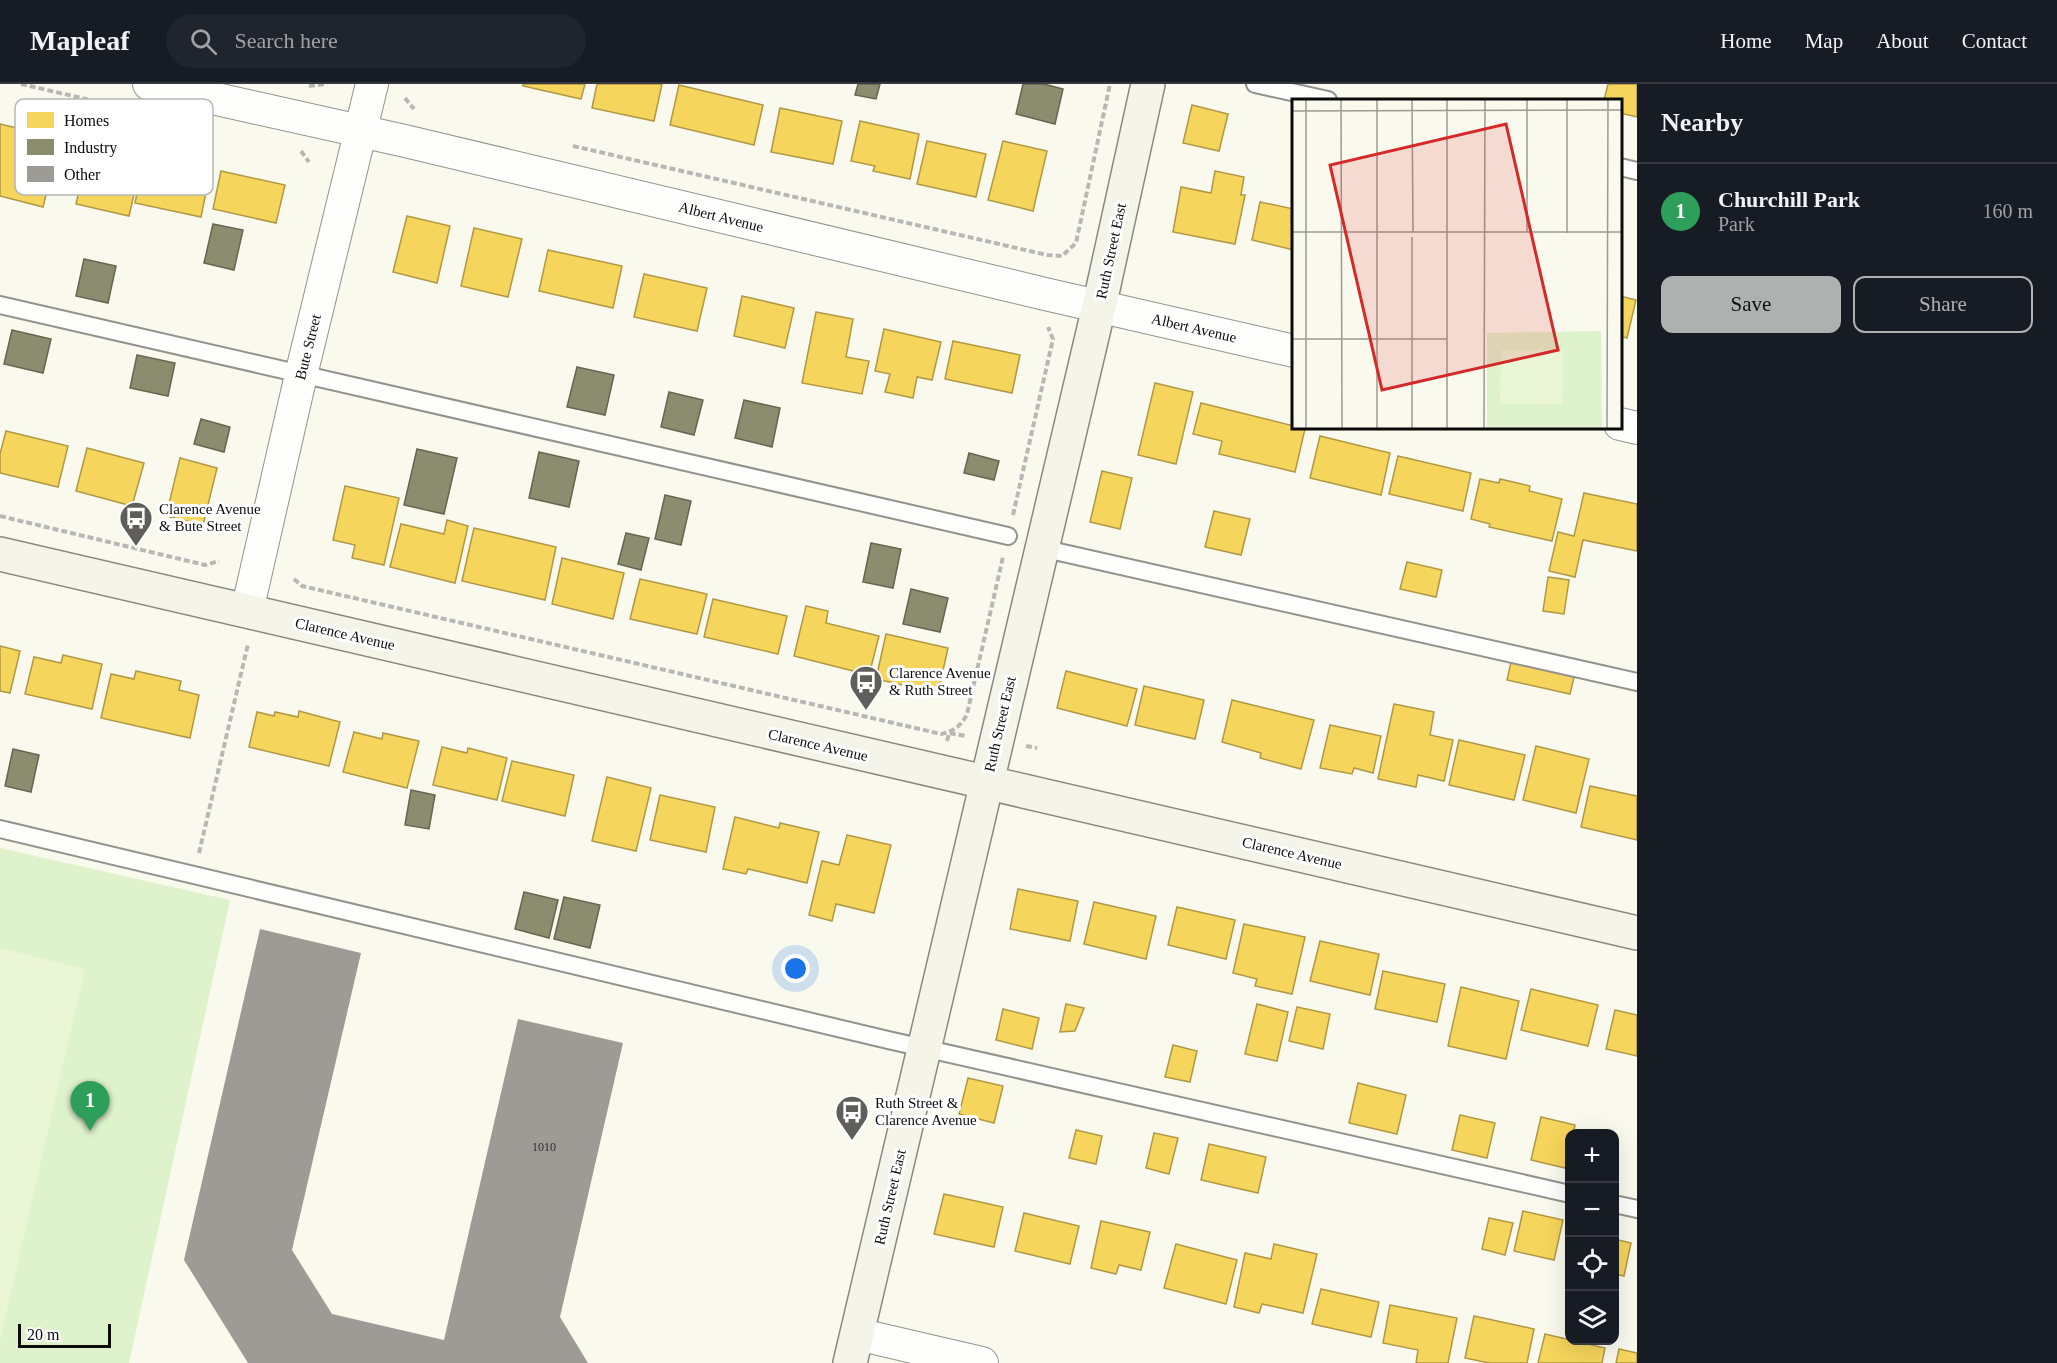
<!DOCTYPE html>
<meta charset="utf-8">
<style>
:root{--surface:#171b24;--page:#20242c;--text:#f1f3f6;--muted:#9ea1a6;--line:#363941;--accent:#afb0b0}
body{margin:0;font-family:Georgia,serif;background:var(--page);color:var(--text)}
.controls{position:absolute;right:18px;bottom:18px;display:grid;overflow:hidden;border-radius:12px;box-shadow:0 6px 24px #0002}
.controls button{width:54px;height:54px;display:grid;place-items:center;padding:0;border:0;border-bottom:2px solid var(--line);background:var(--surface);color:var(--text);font:30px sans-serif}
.scale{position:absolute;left:18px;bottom:15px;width:93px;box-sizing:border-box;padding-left:6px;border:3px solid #0b0b0b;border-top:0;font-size:16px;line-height:21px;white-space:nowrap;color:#0b0b0b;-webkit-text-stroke:4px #fff;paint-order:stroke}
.you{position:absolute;left:796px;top:885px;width:21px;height:21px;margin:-15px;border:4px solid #fff;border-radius:50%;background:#1a73e8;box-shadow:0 0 0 9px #1a73e833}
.badge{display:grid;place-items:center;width:39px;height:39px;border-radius:50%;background:var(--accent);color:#fff;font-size:20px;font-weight:700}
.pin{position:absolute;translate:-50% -50px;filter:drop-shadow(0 2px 3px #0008)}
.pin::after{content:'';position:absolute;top:32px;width:21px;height:18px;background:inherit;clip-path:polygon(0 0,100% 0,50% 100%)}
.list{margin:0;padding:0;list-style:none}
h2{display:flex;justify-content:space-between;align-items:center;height:78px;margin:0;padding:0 24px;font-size:26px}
h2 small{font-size:20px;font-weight:400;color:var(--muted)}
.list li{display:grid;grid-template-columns:39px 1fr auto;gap:18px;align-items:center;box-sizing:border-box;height:96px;padding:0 24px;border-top:2px solid var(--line)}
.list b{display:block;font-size:22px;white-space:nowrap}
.list p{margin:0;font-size:20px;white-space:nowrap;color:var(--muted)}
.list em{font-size:20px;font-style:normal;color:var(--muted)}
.actions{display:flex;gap:12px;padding:18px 24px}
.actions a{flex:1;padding:14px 0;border:2px solid var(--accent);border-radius:12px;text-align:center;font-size:21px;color:var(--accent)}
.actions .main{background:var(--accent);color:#111}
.icon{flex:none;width:33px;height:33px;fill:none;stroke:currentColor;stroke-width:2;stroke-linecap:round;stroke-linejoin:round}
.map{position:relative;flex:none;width:1637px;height:1279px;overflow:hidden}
header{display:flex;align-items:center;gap:36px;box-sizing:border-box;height:84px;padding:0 30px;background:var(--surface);border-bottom:2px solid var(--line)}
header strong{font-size:28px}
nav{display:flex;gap:33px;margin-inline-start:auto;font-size:21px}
.search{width:420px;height:54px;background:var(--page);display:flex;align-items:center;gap:15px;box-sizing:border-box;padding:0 21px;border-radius:33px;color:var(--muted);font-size:22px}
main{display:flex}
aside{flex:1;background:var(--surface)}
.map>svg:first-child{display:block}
.green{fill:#def2cc}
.pitch{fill:#eaf6d6}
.homes{fill:#f6d55c;stroke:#b09844;stroke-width:1.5}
.industry{fill:#8c8c6e;stroke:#656550;stroke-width:1.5}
.building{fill:#9c9b95}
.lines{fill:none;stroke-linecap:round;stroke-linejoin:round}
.lane-casing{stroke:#93928d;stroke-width:20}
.street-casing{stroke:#93928d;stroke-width:34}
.secondary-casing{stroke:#898984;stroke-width:36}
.path{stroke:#b7b7b5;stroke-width:4;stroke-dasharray:6 3;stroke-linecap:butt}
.lane{stroke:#fefefc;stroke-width:16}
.street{stroke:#fefefc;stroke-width:32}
.secondary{stroke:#f4f4e8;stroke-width:33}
.labels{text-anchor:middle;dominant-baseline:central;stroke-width:6;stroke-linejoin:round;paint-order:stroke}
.number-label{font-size:12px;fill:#2f2f2e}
.street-label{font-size:15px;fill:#0b0b0b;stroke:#fff}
.poi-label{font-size:15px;fill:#0b0b0b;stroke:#fff;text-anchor:start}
.inset-road{fill:none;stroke:#9a9a93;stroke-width:1.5}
.view{fill:#d62828;fill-opacity:0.15;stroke:#d62828;stroke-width:3}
.inset-edge{fill:none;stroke:#0b0b0b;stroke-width:3}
.key{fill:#fff;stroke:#b6b6b6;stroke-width:1.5}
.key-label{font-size:16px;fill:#0b0b0b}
</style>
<header>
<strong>Mapleaf</strong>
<div class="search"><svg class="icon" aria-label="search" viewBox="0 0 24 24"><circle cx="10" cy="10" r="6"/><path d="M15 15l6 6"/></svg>Search here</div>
<nav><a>Home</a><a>Map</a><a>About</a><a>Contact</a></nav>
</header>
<main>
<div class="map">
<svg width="1637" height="1279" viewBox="0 0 1637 1279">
<rect width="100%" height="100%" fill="#faf9ee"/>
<path class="green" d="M 0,764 L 230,816 L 129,1279 L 0,1279 Z"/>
<path class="pitch" d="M 0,864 L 85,885 L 0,1257 Z"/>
<path class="homes" d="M 523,0 L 585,0 L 581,15 L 523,2 Z
M 597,0 L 662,0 L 654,37 L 592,24 Z
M 1608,0 L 1637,0 L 1637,33 L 1620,29 L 1620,16 L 1604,16 Z
M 679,1 L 763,21 L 754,61 L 670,41 Z
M 1192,21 L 1228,30 L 1219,67 L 1183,59 Z
M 780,24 L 842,37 L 833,80 L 771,68 Z
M 860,37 L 919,50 L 910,95 L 873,87 L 875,82 L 851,77 Z
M 0,40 L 34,48 L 26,80 L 52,87 L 43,123 L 0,112 Z
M 102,51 L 126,56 L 123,68 L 134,71 L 126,104 L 135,106 L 129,132 L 76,120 L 83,90 L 63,86 L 69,57 L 98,63 Z
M 927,57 L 986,70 L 976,113 L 917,100 Z
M 1003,57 L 1047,67 L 1033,127 L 988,116 Z
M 145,69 L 180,77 L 178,87 L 209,93 L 201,133 L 135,119 Z
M 221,87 L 285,101 L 276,139 L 213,125 Z
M 1215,87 L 1244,93 L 1241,111 L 1245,111 L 1235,160 L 1173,148 L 1181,103 L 1211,109 Z
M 1260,118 L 1294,125 L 1294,166 L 1252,156 Z
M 407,132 L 450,142 L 437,199 L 393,188 Z
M 474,144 L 522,155 L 508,213 L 461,202 Z
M 548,166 L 622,182 L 613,224 L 539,207 Z
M 644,190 L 707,204 L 697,247 L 634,233 Z
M 742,212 L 794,224 L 785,264 L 734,252 Z
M 1620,212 L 1636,216 L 1627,254 L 1620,252 Z
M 816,228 L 853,235 L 846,273 L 869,277 L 862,310 L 802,299 Z
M 884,245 L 941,258 L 932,296 L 917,293 L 913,314 L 885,308 L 890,290 L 875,287 Z
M 953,257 L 1020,271 L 1012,309 L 945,295 Z
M 1155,299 L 1193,308 L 1176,380 L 1138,371 Z
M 1201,319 L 1294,342 L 1294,344 L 1305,345 L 1295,388 L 1219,370 L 1222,357 L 1193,350 Z
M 6,347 L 68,362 L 58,403 L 0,389 L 0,370 Z
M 1320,352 L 1390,369 L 1381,411 L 1310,394 Z
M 87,364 L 144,379 L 132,422 L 76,407 Z
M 1398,372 L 1471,389 L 1463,427 L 1389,410 Z
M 180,374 L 217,384 L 203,441 L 166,432 Z
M 1102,387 L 1132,394 L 1120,445 L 1090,438 Z
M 1480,395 L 1499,399 L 1500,395 L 1530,402 L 1529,407 L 1562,415 L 1552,457 L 1489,443 L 1490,440 L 1471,435 Z
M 345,402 L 399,414 L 384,481 L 352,474 L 355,461 L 333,456 Z
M 1584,409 L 1637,420 L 1637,467 L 1583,456 L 1575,493 L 1549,487 L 1558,448 L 1574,452 Z
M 1214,427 L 1250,435 L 1241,471 L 1205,463 Z
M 447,436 L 468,442 L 455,499 L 390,483 L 401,440 L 444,450 Z
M 474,444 L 556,463 L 545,516 L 462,497 Z
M 562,474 L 624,489 L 613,535 L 552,520 Z
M 1407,478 L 1442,486 L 1436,513 L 1400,505 Z
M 1548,493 L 1569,496 L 1564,530 L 1543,527 Z
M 640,495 L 707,510 L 697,550 L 630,535 Z
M 713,515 L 787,532 L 778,570 L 704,553 Z
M 806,522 L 828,527 L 826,539 L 879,552 L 869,591 L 794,572 Z
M 886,550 L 948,564 L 938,609 L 876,595 Z
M 0,562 L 20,567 L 10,609 L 0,607 Z
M 63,571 L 102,580 L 92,625 L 25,610 L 34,573 L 61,579 Z
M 1511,578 L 1574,593 L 1570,610 L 1507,596 Z
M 136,587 L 181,597 L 179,606 L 199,611 L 190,654 L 101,634 L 111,590 L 134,595 Z
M 1066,587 L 1137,605 L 1127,642 L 1057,624 Z
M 1144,602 L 1204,616 L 1195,655 L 1135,641 Z
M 1232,616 L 1314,636 L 1301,685 L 1260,674 L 1261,669 L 1222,658 Z
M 1394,620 L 1434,628 L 1430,651 L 1453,656 L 1444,697 L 1418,691 L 1416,703 L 1378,695 Z
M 299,627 L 340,638 L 329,682 L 249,663 L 257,628 L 274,632 L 275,628 L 298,633 Z
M 1330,641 L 1381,652 L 1373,689 L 1354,684 L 1352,690 L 1320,684 Z
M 354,648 L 382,655 L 383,649 L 419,657 L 407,704 L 343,688 Z
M 1459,656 L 1525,671 L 1514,716 L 1449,701 Z
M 1536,662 L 1589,675 L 1576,729 L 1523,716 Z
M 442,663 L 467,669 L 468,664 L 507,674 L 497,716 L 433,701 Z
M 512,677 L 574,691 L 565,732 L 502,717 Z
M 607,693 L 651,704 L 636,767 L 592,757 Z
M 1590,702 L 1637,712 L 1637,756 L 1581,743 Z
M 660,711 L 715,723 L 706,768 L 650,756 Z
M 735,733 L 779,744 L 780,739 L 819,748 L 807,799 L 748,785 L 746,790 L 723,785 Z
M 847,751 L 891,761 L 874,829 L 836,820 L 832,837 L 809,831 L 822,777 L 839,781 Z
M 1018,805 L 1078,817 L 1070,857 L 1010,845 Z
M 1094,818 L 1156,832 L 1146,875 L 1084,860 Z
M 1177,823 L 1235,836 L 1226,875 L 1168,861 Z
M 1244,840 L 1305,853 L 1292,910 L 1255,902 L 1257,895 L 1233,889 Z
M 1320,857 L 1379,870 L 1370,911 L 1310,897 Z
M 1383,887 L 1445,900 L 1437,938 L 1375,925 Z
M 1461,903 L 1519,917 L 1506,975 L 1448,962 Z
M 1531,905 L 1598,921 L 1588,962 L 1521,946 Z
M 1066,920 L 1084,924 L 1075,947 L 1060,948 Z
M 1257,920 L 1288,928 L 1277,977 L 1245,970 Z
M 1297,923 L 1330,930 L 1323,965 L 1289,957 Z
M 1003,925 L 1039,934 L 1032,965 L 996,956 Z
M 1615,926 L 1637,931 L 1637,972 L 1606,965 Z
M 1173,961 L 1197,967 L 1190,998 L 1165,993 Z
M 968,994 L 1003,1002 L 994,1039 L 959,1030 Z
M 1358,999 L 1406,1011 L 1397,1050 L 1349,1039 Z
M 1460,1031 L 1495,1039 L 1487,1074 L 1452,1066 Z
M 1541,1033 L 1575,1041 L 1573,1050 L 1570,1050 L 1570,1064 L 1565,1084 L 1531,1076 Z
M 1076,1046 L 1102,1052 L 1096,1080 L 1069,1074 Z
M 1154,1049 L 1178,1054 L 1169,1090 L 1146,1084 Z
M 1209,1060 L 1266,1073 L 1258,1109 L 1201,1096 Z
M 944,1110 L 1003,1123 L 994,1163 L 934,1150 Z
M 1523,1127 L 1563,1136 L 1554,1176 L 1514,1167 Z
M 1024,1129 L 1079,1142 L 1070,1180 L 1015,1167 Z
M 1489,1134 L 1513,1139 L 1505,1171 L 1482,1165 Z
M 1101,1137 L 1150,1148 L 1141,1186 L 1119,1181 L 1116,1190 L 1091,1184 Z
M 1614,1155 L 1631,1159 L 1624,1192 L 1614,1190 Z
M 1176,1160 L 1237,1176 L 1226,1220 L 1164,1204 Z
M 1274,1160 L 1317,1170 L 1303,1229 L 1262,1220 L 1259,1229 L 1234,1223 L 1245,1169 L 1271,1175 Z
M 1321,1205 L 1379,1218 L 1371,1253 L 1312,1240 Z
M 1390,1221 L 1457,1234 L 1448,1279 L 1416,1279 L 1418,1266 L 1383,1259 Z
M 1474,1232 L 1534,1245 L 1527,1279 L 1489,1279 L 1465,1274 Z
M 1545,1250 L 1605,1264 L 1602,1279 L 1538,1279 Z
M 1619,1265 L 1637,1269 L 1637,1279 L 1616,1279 Z"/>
<path class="industry" d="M 858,0 L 880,0 L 876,15 L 855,11 Z
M 1023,0 L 1044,0 L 1063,5 L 1055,40 L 1016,30 Z
M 213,140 L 243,146 L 234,186 L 204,179 Z
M 84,175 L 116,182 L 108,219 L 76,212 Z
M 12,246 L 51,255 L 43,289 L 4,280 Z
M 137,271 L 175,279 L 168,312 L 130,304 Z
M 577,283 L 614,291 L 605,331 L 567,323 Z
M 669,308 L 703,316 L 694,351 L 661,343 Z
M 744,316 L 780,324 L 772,363 L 735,354 Z
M 201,335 L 230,343 L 224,368 L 194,360 Z
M 417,365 L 457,374 L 444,430 L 404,421 Z
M 539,368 L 579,377 L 569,423 L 529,414 Z
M 969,369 L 999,377 L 994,396 L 964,389 Z
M 665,411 L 691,417 L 681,461 L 655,455 Z
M 626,449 L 649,454 L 641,486 L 618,480 Z
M 871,459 L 901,465 L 893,504 L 863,498 Z
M 911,505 L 948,514 L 940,548 L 903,540 Z
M 13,665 L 39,671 L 31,708 L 5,702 Z
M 411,706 L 435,711 L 429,745 L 405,741 Z
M 524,808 L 558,816 L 549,854 L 515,845 Z
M 564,813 L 600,821 L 590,864 L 554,855 Z"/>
<path class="building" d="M 260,845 L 361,869 L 292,1166 L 332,1230 L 444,1256 L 518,935 L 623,959 L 560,1233 L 588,1279 L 248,1279 L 184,1176 Z"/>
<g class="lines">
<defs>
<path id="lane" d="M 1255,0 L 1328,16
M 1620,83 L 1637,87
M 0,221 L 1008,452
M 1041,464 L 1637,598
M 0,745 L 888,956 L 1570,1110
M 1614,1120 L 1637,1125"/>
<path id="street" d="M 149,0 L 405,57 L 1045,210 L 1294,267
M 1620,340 L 1637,344
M 247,527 L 301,291 L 372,0
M 857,1250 L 982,1279"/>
<path id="secondary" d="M 0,470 L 1637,849
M 850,1279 L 1099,223 L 1148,0"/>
</defs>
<use href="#lane" class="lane-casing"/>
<use href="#street" class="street-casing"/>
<use href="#secondary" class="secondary-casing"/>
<path class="path" d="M 21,0 L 129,25
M 309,2 L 327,0
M 405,14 L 414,25
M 573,62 L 1047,171 L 1062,172 L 1076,159 L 1110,0
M 301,67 L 309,78
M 1013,431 L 1053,255 L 1048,243
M 0,432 L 205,481 L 219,477
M 294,495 L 302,502 L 941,650 C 953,648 962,641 967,630 L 1003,473
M 947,657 L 949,649 L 966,652
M 1026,662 L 1037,664
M 199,769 L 248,560"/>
<use href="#lane" class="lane"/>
<use href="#street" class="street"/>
<use href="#secondary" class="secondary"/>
</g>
<defs>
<symbol id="bus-pin" viewBox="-11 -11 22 30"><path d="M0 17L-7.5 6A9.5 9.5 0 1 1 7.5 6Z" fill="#5f5e5a" stroke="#fff"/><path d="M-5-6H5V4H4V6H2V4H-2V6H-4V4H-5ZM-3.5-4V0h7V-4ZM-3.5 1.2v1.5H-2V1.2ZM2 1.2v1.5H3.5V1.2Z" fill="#fff"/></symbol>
</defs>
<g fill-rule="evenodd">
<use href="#bus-pin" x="117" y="415" width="38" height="52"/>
<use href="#bus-pin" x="847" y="579" width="38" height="52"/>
<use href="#bus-pin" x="833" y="1009" width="38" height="52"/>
</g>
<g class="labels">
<g class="number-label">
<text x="544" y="1063">1010</text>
</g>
<g class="street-label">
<text transform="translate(721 133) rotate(14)">Albert Avenue</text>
<text transform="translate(1111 167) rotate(-78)">Ruth Street East</text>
<text transform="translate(1194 244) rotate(13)">Albert Avenue</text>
<text transform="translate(308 263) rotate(-76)">Bute Street</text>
<text transform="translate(345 550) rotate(13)">Clarence Avenue</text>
<text transform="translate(1000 640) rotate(-77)">Ruth Street East</text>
<text transform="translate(818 661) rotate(13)">Clarence Avenue</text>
<text transform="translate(1292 769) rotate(13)">Clarence Avenue</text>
<text transform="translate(890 1113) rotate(-77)">Ruth Street East</text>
</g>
<g class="poi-label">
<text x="159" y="425">Clarence Avenue<tspan x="159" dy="17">&amp; Bute Street</tspan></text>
<text x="889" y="589">Clarence Avenue<tspan x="889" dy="17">&amp; Ruth Street</tspan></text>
<text x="875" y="1019">Ruth Street &amp;<tspan x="875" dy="17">Clarence Avenue</tspan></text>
</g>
</g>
<g transform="translate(1292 15)">
<rect width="330" height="330" fill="#faf9ee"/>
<path d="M 309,232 L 310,330 L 195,330 L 195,234 Z" fill="#def2cc"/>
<path d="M 209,251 L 271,251 L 270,305 L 208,305 Z" fill="#eaf6d6"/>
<path class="inset-road" d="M 14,0 L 14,330M 49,0 L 50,330M 85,0 L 85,330M 120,0 L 121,133M 275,0 L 275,134M 0,12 L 330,11M 0,133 L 330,133M 235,133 L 235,0M 0,240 L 154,240M 120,330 L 120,138M 155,330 L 155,0M 192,330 L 193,0M 315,330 L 316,0"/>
<path class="view" d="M 214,25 L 266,251 L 90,291 L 38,66 Z"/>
<rect width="330" height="330" class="inset-edge"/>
</g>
<rect x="15" y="15" width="198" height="96" rx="9" class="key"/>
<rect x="27" y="28" width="27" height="16" fill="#f6d55c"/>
<rect x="27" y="55" width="27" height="16" fill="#8c8c6e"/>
<rect x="27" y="82" width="27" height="16" fill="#9c9b95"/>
<g class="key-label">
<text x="64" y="42">Homes</text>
<text x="64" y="69">Industry</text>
<text x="64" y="96">Other</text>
</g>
</svg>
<div class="controls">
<button>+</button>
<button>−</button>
<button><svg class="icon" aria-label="locate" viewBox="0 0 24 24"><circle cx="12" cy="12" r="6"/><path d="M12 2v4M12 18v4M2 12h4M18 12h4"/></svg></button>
<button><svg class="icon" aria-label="layers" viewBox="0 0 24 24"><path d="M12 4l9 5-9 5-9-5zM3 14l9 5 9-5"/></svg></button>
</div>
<div class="scale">20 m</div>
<div class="you"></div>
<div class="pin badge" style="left:90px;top:1047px;background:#2e9e5b">1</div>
</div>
<aside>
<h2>Nearby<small></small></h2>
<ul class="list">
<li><span class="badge" style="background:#2e9e5b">1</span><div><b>Churchill Park</b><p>Park</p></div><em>160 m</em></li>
</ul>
<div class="actions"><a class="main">Save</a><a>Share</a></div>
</aside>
</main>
